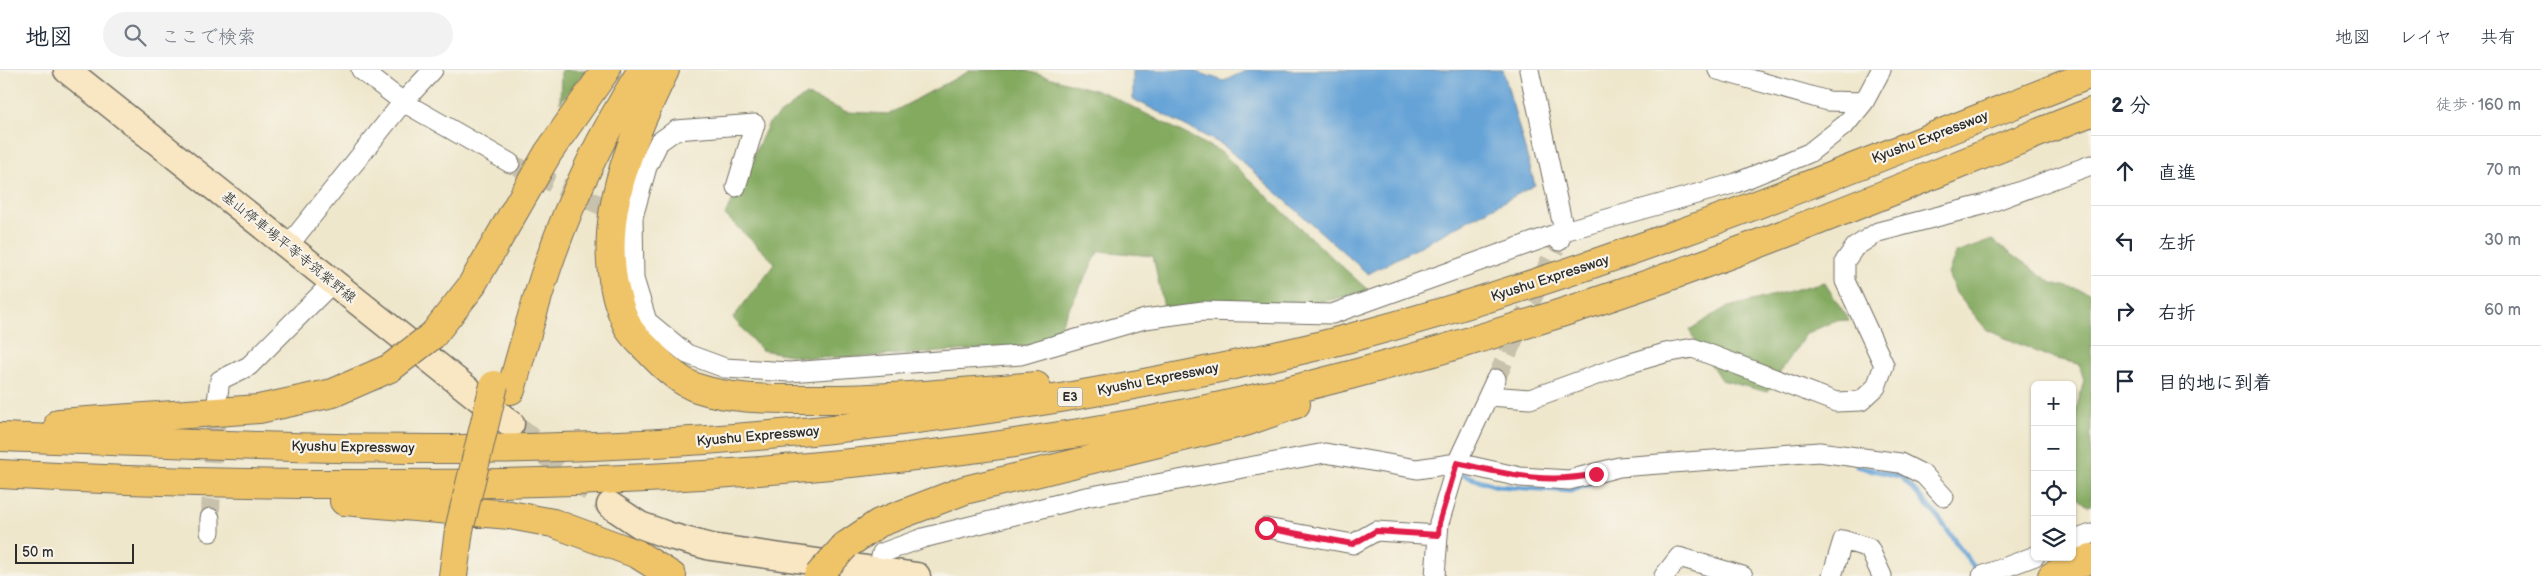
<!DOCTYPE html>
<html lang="ja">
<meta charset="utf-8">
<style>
:root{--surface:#fff;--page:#f2f2f3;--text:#1f2937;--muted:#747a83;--line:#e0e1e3}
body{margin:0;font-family:"Balsamiq Sans","Klee One",sans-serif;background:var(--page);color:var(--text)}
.controls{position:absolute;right:15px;bottom:15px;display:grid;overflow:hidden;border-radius:8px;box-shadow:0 1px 4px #0004}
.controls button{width:45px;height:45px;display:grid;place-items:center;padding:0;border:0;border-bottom:1px solid var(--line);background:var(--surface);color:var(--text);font:25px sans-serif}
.scale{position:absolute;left:15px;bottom:12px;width:119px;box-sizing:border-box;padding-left:5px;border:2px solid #2b2b2b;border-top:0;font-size:14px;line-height:18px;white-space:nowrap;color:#2b2b2b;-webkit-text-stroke:4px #f7f3e8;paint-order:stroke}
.stop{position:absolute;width:15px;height:15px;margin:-11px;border:4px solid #e11d48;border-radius:50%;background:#fff}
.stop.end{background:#e11d48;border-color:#fff;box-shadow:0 1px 5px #0008}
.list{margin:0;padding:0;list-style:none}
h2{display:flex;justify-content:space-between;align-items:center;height:65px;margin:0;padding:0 20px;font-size:21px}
h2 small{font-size:16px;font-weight:400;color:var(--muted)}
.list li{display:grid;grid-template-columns:32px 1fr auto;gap:15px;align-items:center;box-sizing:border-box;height:70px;padding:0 20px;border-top:1px solid var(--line)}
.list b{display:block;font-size:19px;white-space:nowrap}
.list em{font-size:16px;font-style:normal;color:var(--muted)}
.icon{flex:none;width:28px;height:28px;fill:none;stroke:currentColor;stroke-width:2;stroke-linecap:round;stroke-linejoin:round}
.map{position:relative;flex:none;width:2091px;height:506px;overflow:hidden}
header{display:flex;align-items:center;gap:30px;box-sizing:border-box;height:70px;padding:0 25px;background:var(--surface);border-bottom:1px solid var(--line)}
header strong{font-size:24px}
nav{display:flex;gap:28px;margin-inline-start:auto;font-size:18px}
.search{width:350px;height:45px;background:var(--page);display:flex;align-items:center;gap:12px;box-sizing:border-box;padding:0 18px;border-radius:28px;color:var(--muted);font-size:19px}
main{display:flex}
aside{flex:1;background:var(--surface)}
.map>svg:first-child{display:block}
.forest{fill:#84aa60;stroke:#586a46}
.water{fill:#65a3d7;stroke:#486781}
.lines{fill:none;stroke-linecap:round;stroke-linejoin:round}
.stream{stroke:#65a3d7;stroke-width:5}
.minor-tunnel{stroke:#c8c1ac;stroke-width:19;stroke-dasharray:19 9;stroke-linecap:butt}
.secondary-tunnel{stroke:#c8c1ac;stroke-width:26;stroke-dasharray:26 13;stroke-linecap:butt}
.minor-casing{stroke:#706d63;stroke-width:21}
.secondary-casing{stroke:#706d63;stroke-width:29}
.primary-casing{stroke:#706d63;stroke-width:30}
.motorway-casing{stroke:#706d63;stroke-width:30}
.minor{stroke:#fff;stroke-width:19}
.secondary{stroke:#f9e7c3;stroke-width:26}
.primary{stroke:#efc469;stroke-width:28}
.motorway{stroke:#efc469;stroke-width:28}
.motorway-bridge-casing{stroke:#706d63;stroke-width:30;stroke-linecap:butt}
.motorway-bridge{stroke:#efc469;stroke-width:28}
.route{stroke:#e11d48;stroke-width:6}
.labels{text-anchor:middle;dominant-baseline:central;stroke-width:4.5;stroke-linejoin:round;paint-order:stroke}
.shield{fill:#f7f3e8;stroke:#686764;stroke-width:1}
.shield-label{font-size:12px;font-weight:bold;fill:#2b2b2b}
.street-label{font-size:14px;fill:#2b2b2b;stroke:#f7f3e8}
</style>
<header>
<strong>地図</strong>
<div class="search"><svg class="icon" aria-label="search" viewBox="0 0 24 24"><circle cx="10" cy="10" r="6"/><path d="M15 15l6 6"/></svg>ここで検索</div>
<nav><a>地図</a><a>レイヤ</a><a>共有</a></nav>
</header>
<main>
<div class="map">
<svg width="2091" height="506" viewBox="0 0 2091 506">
<rect width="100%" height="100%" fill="#f7f3e8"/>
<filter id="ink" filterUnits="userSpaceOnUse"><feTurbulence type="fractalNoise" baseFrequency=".02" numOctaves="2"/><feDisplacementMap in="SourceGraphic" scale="10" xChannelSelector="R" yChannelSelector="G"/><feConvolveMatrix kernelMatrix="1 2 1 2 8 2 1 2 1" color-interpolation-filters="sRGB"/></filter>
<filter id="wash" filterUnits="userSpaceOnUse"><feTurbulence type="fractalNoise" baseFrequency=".0096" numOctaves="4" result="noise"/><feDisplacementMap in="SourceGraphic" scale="20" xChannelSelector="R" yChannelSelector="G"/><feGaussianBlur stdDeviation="1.12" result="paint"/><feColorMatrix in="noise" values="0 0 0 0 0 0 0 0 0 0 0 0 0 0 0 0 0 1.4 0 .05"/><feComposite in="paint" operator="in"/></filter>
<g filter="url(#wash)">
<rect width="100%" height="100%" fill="#efe7cc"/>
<path class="forest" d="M 561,0 L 586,0 L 560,33 Z
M 971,0 L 1023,0 L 1105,23 L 1221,82 L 1301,159 L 1369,221 L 1286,240 L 1165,242 L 1153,186 L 1099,181 L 1050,275 L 862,287 L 808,288 L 761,280 L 733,248 L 775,193 L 725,145 L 769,53 L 806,25 L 847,42 L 889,44 Z
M 1992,170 L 2052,213 L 2091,223 L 2091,435 L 2088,436 L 2072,424 L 2072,346 L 2075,344 L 2084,310 L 2079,294 L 2049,287 L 1987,260 L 1956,223 L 1948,204 L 1956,183 Z
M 1824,212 L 1849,250 L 1834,251 L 1806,264 L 1767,322 L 1721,310 L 1689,260 L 1725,238 Z"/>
<path class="water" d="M 1133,0 L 1191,0 L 1224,11 L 1247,0 L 1503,0 L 1535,115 L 1368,204 L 1223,75 L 1133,29 Z"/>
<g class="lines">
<path class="stream" d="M 1857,396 L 1902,407 L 1938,447 L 1975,499
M 1460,404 L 1497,416 L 1571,421 L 1596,412"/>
</g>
</g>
<g filter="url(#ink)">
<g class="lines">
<path class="minor-tunnel" d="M 510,93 L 621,145
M 1496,309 L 1555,179
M 210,448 L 217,331"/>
<path class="secondary-tunnel" d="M 511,354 L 610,435"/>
<defs>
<path id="minor" d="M 361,0 L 403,32 L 510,93
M 1529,0 L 1564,161 L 1559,171
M 1718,0 L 1828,31 L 1864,32
M 736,117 L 755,54 L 676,60 L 659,72 L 647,97 L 633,147 L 634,209 L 647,251 L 687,284 L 725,298 L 789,302 L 1021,285 L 1145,249 L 1203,241 L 1332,244 L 1564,161 L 1736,113 L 1809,83 L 1846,54 L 1864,32 L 1881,0
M 288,176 L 403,32 L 433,0
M 1489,326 L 1530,329 L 1624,295 L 1665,283 L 1693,278 L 1836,332 L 1861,331 L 1876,317 L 1884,295 L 1845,211 L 1845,191 L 1855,177 L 1878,162 L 1986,134 L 2091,95
M 217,331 L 220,310 L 249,296 L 333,212
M 1266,458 L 1353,474 L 1376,461 L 1438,465
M 210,462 L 210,448
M 2072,471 L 2091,464
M 876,506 L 882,483 L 923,468 L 1086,427 L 1325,383 L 1417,399 L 1457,393 L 1520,407 L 1569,410 L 1619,397 L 1819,382 L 1900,393 L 1924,405 L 1944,427
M 1435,506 L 1439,453 L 1457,393 L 1496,309
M 1664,506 L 1679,487 L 1743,506
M 1832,506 L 1843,470 L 1869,478 L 1882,506
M 1982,506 L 2035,486"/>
<path id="secondary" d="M 67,0 L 511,354
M 610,435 L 640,455 L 670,466 L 711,477 L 917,506"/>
<path id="primary" d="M 2052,506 L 2091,488"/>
<path id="motorway" d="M 665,0 C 626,79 586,173 629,259 C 634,267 643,275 649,281 C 662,295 680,312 697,318 C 733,330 772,329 810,329 C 885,330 960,322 1036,316
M 433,265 L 470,218 L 548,83 L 606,0
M 511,320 C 523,278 534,236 548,195 C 571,128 604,60 642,0
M 59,353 L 259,339 L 333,323 L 390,298
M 0,367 C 176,373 352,382 528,378 C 731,374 930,353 1128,316 C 1202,302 1277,287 1350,268 C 1604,201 1847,100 2091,4
M 0,404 C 118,411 237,414 356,414 C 689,416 1026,391 1350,305 C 1433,283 1516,258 1598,231 C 1765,176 1927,106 2091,42
M 344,431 L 510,445 L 553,453 L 637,484 L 672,506
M 845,476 L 879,453 L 965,420 L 1245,352 L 1296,334
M 453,506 L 459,460"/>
</defs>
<use href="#minor" class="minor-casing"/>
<use href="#secondary" class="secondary-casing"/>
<use href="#primary" class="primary-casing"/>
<use href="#motorway" class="motorway-casing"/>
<use href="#minor" class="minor"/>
<use href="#secondary" class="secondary"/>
<use href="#primary" class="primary"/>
<use href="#motorway" class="motorway"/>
<defs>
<path id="motorway-bridge" d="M 390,298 L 433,265
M 459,460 L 494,315
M 818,506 L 845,476"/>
</defs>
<use href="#motorway-bridge" class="motorway-bridge-casing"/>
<use href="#motorway-bridge" class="motorway-bridge"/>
</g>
</g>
<g class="lines" filter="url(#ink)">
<path class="route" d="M 1266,458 L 1353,474 L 1376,461 L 1438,465 L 1439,453 L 1457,393 C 1507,404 1544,415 1596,404"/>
</g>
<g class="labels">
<rect class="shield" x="1057.5" y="317.5" width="25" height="19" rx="4"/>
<g class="shield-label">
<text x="1070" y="327">E3</text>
</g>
<g class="street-label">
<text transform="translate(1930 67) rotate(-21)">Kyushu Expressway</text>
<text transform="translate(289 177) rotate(39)">基山停車場平等寺筑紫野線</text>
<text transform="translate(1550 208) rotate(-18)">Kyushu Expressway</text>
<text transform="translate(1158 309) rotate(-11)">Kyushu Expressway</text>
<text transform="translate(758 366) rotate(-5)">Kyushu Expressway</text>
<text transform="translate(353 377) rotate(1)">Kyushu Expressway</text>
</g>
</g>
</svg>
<div class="controls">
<button>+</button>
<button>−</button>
<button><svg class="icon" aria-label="locate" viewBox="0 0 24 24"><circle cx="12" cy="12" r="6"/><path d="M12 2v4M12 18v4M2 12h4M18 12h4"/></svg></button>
<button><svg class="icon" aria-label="layers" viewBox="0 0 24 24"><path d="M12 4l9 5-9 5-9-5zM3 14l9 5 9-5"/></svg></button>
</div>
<div class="scale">50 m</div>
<div class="stop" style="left:1266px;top:458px"></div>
<div class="stop end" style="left:1596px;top:404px"></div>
</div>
<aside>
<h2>2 分<small>徒歩 · 160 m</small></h2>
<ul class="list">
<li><svg class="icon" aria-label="ahead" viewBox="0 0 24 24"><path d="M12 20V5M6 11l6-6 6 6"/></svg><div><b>直進</b></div><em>70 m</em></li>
<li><svg class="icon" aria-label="left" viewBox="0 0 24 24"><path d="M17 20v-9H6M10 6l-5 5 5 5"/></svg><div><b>左折</b></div><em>30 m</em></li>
<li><svg class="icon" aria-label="right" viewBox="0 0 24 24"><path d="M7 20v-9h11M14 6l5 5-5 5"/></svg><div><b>右折</b></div><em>60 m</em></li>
<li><svg class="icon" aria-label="arrive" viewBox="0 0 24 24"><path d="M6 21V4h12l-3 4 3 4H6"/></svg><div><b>目的地に到着</b></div></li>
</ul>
</aside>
</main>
